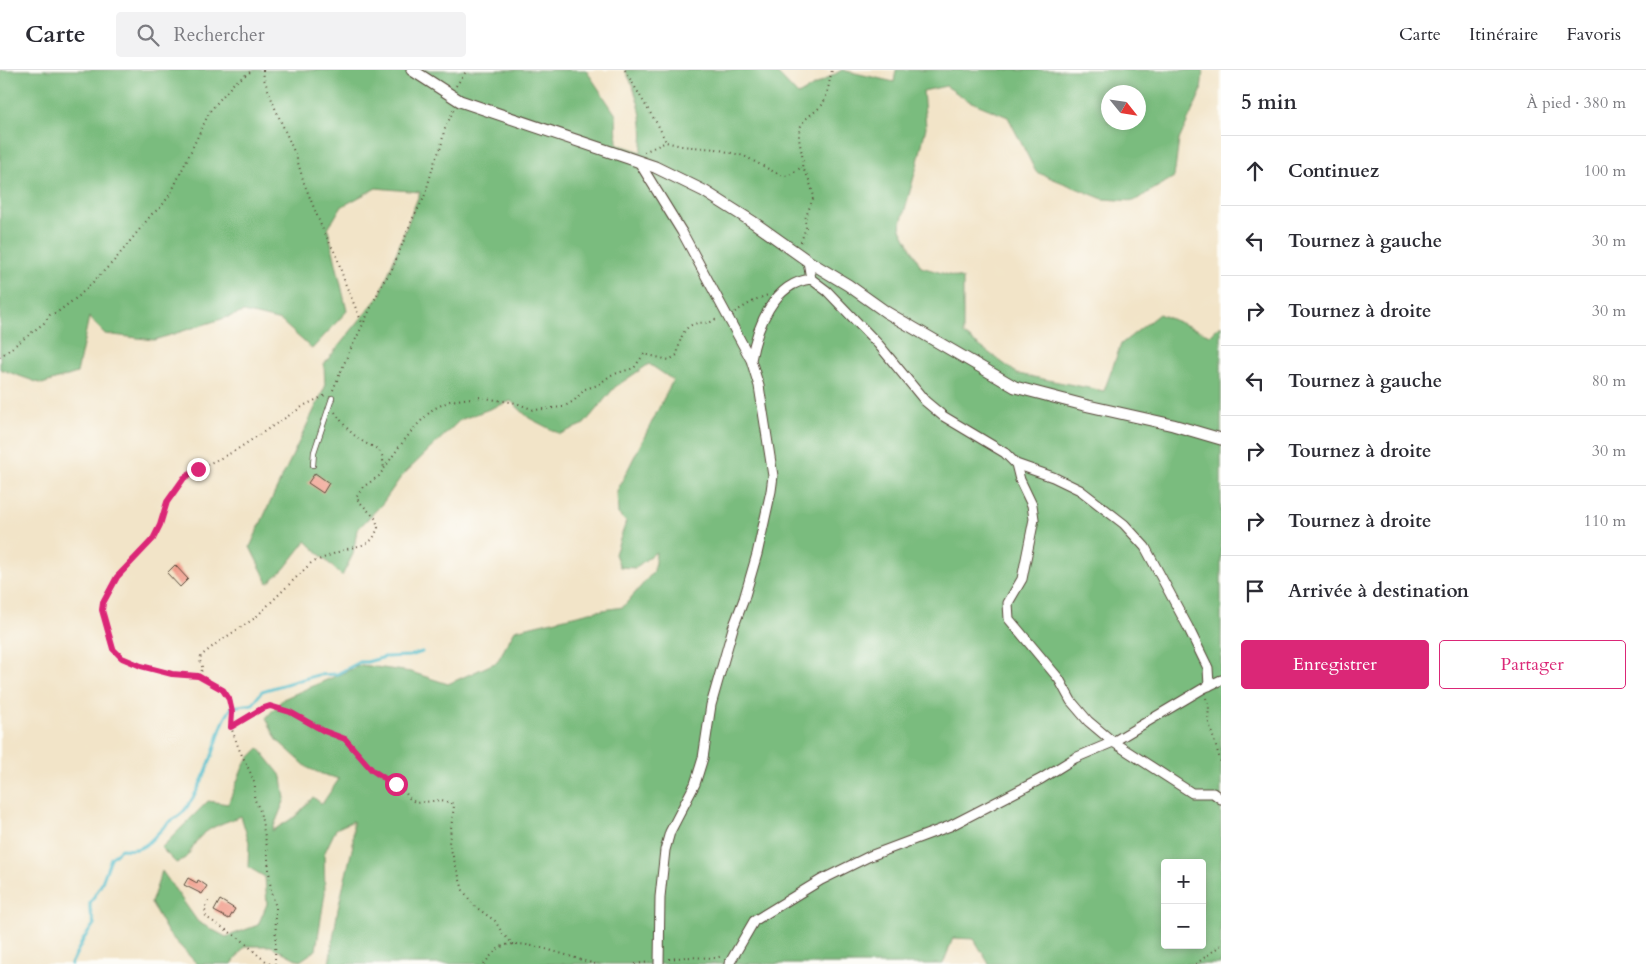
<!DOCTYPE html>
<html lang="fr">
<meta charset="utf-8">
<style>
:root{--surface:#fff;--page:#f2f2f3;--text:#2b2b33;--muted:#7c7c81;--line:#e1e1e2;--accent:#db2777}
body{margin:0;font-family:Cardo,serif;background:var(--page);color:var(--text)}
.controls{position:absolute;right:15px;bottom:15px;display:grid;overflow:hidden;border-radius:5px;box-shadow:0 2px 8px #0003}
.controls button{width:45px;height:45px;display:grid;place-items:center;padding:0;border:0;border-bottom:1px solid var(--line);background:var(--surface);color:var(--text);font:25px sans-serif}
.compass{position:absolute;left:1101px;top:15px;width:45px;height:45px;border-radius:50%;background:var(--surface);box-shadow:0 2px 8px #0003;rotate:120deg}
.stop{position:absolute;width:15px;height:15px;margin:-11px;border:4px solid #db2777;border-radius:50%;background:#fff}
.stop.end{background:#db2777;border-color:#fff;box-shadow:0 1px 5px #0008}
.list{margin:0;padding:0;list-style:none}
h2{display:flex;justify-content:space-between;align-items:center;height:65px;margin:0;padding:0 20px;font-size:21px}
h2 small{font-size:16px;font-weight:400;color:var(--muted)}
.list li{display:grid;grid-template-columns:32px 1fr auto;gap:15px;align-items:center;box-sizing:border-box;height:70px;padding:0 20px;border-top:1px solid var(--line)}
.list b{display:block;font-size:19px;white-space:nowrap}
.list em{font-size:16px;font-style:normal;color:var(--muted)}
.actions{display:flex;gap:10px;padding:15px 20px}
.actions a{flex:1;padding:11px 0;border:1px solid var(--accent);border-radius:5px;text-align:center;font-size:18px;color:var(--accent)}
.actions .main{background:var(--accent);color:#fff}
.icon{flex:none;width:28px;height:28px;fill:none;stroke:currentColor;stroke-width:2;stroke-linecap:round;stroke-linejoin:round}
.map{position:relative;flex:none;width:1221px;height:894px;overflow:hidden}
header{display:flex;align-items:center;gap:30px;box-sizing:border-box;height:70px;padding:0 25px;background:var(--surface);border-bottom:1px solid var(--line)}
header strong{font-size:24px}
nav{display:flex;gap:28px;margin-inline-start:auto;font-size:18px}
.search{width:350px;height:45px;background:var(--page);display:flex;align-items:center;gap:12px;box-sizing:border-box;padding:0 18px;border-radius:5px;color:var(--muted);font-size:19px}
main{display:flex}
aside{flex:1;background:var(--surface)}
.map>svg:first-child{display:block}
.forest{fill:#7abc7e;stroke:#5a734e;fill-rule:evenodd}
.lines{fill:none;stroke-linecap:round;stroke-linejoin:round}
.stream{stroke:#51bdcb;stroke-width:3}
.building{fill:#f09b8a}
.service-casing{stroke:#564638;stroke-width:6}
.minor-casing{stroke:#564638;stroke-width:11}
.tertiary-casing{stroke:#564638;stroke-width:13}
.path{stroke:#564638;stroke-width:2;stroke-dasharray:1 4;stroke-linecap:butt}
.service{stroke:#fff;stroke-width:4.5}
.minor{stroke:#fff;stroke-width:9}
.tertiary{stroke:#fff;stroke-width:11}
.route{stroke:#db2777;stroke-width:6}
</style>
<header>
<strong>Carte</strong>
<div class="search"><svg class="icon" aria-label="search" viewBox="0 0 24 24"><circle cx="10" cy="10" r="6"/><path d="M15 15l6 6"/></svg>Rechercher</div>
<nav><a>Carte</a><a>Itinéraire</a><a>Favoris</a></nav>
</header>
<main>
<div class="map">
<svg width="1221" height="894" viewBox="0 0 1221 894">
<rect width="100%" height="100%" fill="#fdfcf7"/>
<filter id="ink" filterUnits="userSpaceOnUse"><feTurbulence type="fractalNoise" baseFrequency=".02" numOctaves="2"/><feDisplacementMap in="SourceGraphic" scale="10" xChannelSelector="R" yChannelSelector="G"/><feConvolveMatrix kernelMatrix="1 2 1 2 8 2 1 2 1" color-interpolation-filters="sRGB"/></filter>
<filter id="wash" filterUnits="userSpaceOnUse"><feTurbulence type="fractalNoise" baseFrequency=".0096" numOctaves="4" result="noise"/><feDisplacementMap in="SourceGraphic" scale="20" xChannelSelector="R" yChannelSelector="G"/><feGaussianBlur stdDeviation="1.12" result="paint"/><feColorMatrix in="noise" values="0 0 0 0 0 0 0 0 0 0 0 0 0 0 0 0 0 1.4 0 .05"/><feComposite in="paint" operator="in"/></filter>
<g filter="url(#wash)">
<rect width="100%" height="100%" fill="#f2e4c8"/>
<path class="forest" d="M 0,0 L 586,0 L 616,45 L 617,74 L 641,82 C 646,54 638,24 625,0 L 774,0 L 798,25 L 842,0 L 894,12 L 896,0 L 1203,0 L 1201,22 L 1179,70 L 1174,107 L 1134,131 L 1103,129 L 1036,102 L 1008,47 L 969,31 L 946,16 L 923,21 L 926,57 L 917,96 L 900,157 L 921,197 L 963,209 L 963,264 L 1018,304 L 1104,321 L 1121,274 L 1159,244 L 1210,265 L 1221,255 L 1221,894 L 989,894 L 974,869 L 953,868 L 943,894 L 329,894 L 338,839 L 353,775 L 353,751 L 336,759 L 324,784 L 325,823 L 316,880 L 300,891 L 271,876 L 245,876 L 232,894 L 197,894 L 168,863 L 151,833 L 162,801 L 198,852 L 226,867 L 258,855 L 267,834 L 265,807 L 248,797 L 249,772 L 241,746 C 227,752 210,756 199,768 C 189,779 192,787 176,793 L 161,778 L 208,731 L 228,734 L 245,692 L 259,678 L 282,707 L 285,729 L 272,761 L 296,746 L 313,727 L 322,734 L 339,709 L 322,704 L 308,698 L 277,670 L 266,648 L 283,629 L 361,595 L 411,602 L 448,614 L 497,592 L 515,560 L 590,542 L 623,537 L 654,501 L 656,482 L 635,498 L 620,497 L 615,484 L 626,452 L 618,444 L 617,421 L 673,310 L 649,294 L 615,317 L 584,354 L 560,364 L 529,348 L 511,331 L 460,350 L 401,407 L 382,434 L 357,460 L 353,484 L 342,506 L 306,471 L 284,499 L 268,513 L 250,477 L 268,437 L 325,317 L 324,294 L 380,225 L 420,122 L 376,118 L 341,137 L 328,159 L 347,241 L 312,279 L 281,251 L 244,242 L 154,270 L 105,264 L 89,247 L 77,303 L 42,314 L 0,299 ZM 1108,22 L 1138,22 L 1138,52 L 1108,52 ZM 1165,793 L 1202,793 L 1202,875 L 1165,875 Z"/>
<g class="lines">
<path class="stream" d="M 71,894 L 83,870 L 94,854 L 90,840 L 90,833 L 101,815 L 111,788 L 121,779 C 126,779 131,780 136,779 C 148,777 157,763 166,755 C 171,750 179,747 184,741 C 196,726 207,701 213,683 C 220,664 220,654 232,637 L 253,634 L 262,621 L 289,613 L 318,605 L 337,604 L 360,592 L 367,592 L 385,587 L 410,586 L 422,582"/>
</g>
<g id="blocks">
<path class="building" d="M 315,403 L 329,413 L 323,423 L 308,413 Z
M 175,495 L 188,509 L 180,517 L 167,503 Z
M 188,808 L 197,813 L 198,810 L 207,816 L 202,824 L 184,815 Z
M 220,830 L 235,839 L 229,849 L 214,841 Z"/>
</g>
</g>
<g filter="url(#ink)">
<use href="#blocks" fill-opacity="0" stroke="#564638" stroke-width="1"/>
<g class="lines">
<defs>
<path id="service" d="M 313,395 L 314,382 L 332,328"/>
<path id="minor" d="M 639,92 L 682,162 L 751,290 L 759,316 L 773,406 L 771,421 L 757,484 L 744,529 L 733,558 L 711,635 L 703,688 L 695,714 L 670,762 L 665,780 L 660,827 L 659,894
M 808,191 L 811,209 L 827,221 L 879,275 L 925,331 L 943,346 L 1005,383 L 1016,394 L 1020,410 L 1032,435 L 1034,449 L 1022,509 L 1008,533 L 1009,549 L 1059,609 L 1071,631 L 1088,651 L 1113,672 L 1192,723 L 1213,723 L 1221,729
M 751,290 C 757,257 773,213 811,209
M 1016,394 L 1053,407 L 1080,420 L 1124,454 L 1145,477 L 1188,557 L 1208,598 L 1209,616
M 729,894 L 754,851 L 821,810 L 870,786 L 950,756 L 1041,709 L 1075,688 L 1113,672 L 1204,618 L 1221,610"/>
<path id="tertiary" d="M 412,0 L 460,31 L 655,97 L 704,121 L 753,152 L 808,191 L 848,215 L 886,242 L 1015,317 L 1084,335 L 1173,355 L 1221,369"/>
</defs>
<use href="#service" class="service-casing"/>
<use href="#minor" class="minor-casing"/>
<use href="#tertiary" class="tertiary-casing"/>
<path class="path" d="M 263,0 L 264,9 L 275,38 L 296,86 L 304,113 L 322,158 L 337,187 L 345,213 L 363,255
M 625,0 L 649,41 L 658,55 L 666,72
M 456,16 L 467,0
M 644,82 L 666,72 L 681,76 L 716,79 L 744,86 L 780,105 L 788,106 L 802,97 C 805,84 796,71 800,58 C 804,47 815,43 822,35 C 828,26 829,11 832,0
M 801,172 L 806,157 L 805,149 L 814,126 L 808,107 L 802,97
M 735,242 L 757,229 L 768,225
M 0,287 L 44,253 L 50,245 L 59,241 L 79,226 L 114,191 L 152,144 L 161,137 L 171,123 L 210,41 L 234,13 L 253,0
M 333,320 L 349,282 L 357,267 L 383,212 L 391,202 L 412,150 L 424,128 L 435,90 L 441,77 L 444,61 L 454,39
M 335,342 C 343,354 350,363 362,371 C 367,375 375,376 379,381 C 384,385 383,394 384,400
M 198,605 L 203,599 L 200,591 L 201,586 L 217,573 L 255,548 L 311,493 L 343,480 L 366,474 L 373,469 L 378,458 L 376,449 L 356,428 L 363,417 L 379,406 L 399,377 L 416,356 L 433,339 L 450,331 L 478,327 L 516,333 L 534,340 L 563,337 L 574,331 L 585,319 L 598,315 L 611,305 L 634,298 L 644,284 L 669,290 L 677,285 C 680,272 681,256 698,253 C 708,252 708,255 717,248
M 1206,628 L 1209,636 L 1208,650 L 1221,693
M 231,657 L 261,639 L 270,636 L 290,642 L 324,661 L 345,669 L 372,700 L 403,719 L 409,728 L 416,733 L 441,730 L 451,732 L 454,736 L 449,773 L 463,820 L 473,835 L 495,851 L 503,864 L 514,875
M 208,831 L 205,839 L 206,847 L 242,870 L 259,886 L 270,894
M 669,889 L 686,887 L 716,888 L 722,886
M 275,894 L 276,837 L 271,822 L 267,777 L 260,741 L 254,728 L 255,715 L 251,704 L 239,679 L 231,657 L 232,642 L 229,629 L 223,620 L 198,605 L 172,604 L 141,596 L 122,588 L 113,579 L 109,569 L 102,540 L 103,533 L 117,507 L 153,469 L 160,455 L 167,432 L 184,408 L 198,399 L 233,382 L 305,335 L 326,325
M 484,894 C 489,888 494,881 501,877 C 521,866 573,889 596,894
M 635,894 L 650,892
M 1196,894 L 1221,875"/>
<use href="#service" class="service"/>
<use href="#minor" class="minor"/>
<use href="#tertiary" class="tertiary"/>
</g>
</g>
<g class="lines" filter="url(#ink)">
<path class="route" d="M 198,399 L 184,408 L 167,432 L 160,455 L 153,469 L 117,507 L 103,533 L 102,540 L 113,579 L 122,588 L 141,596 L 172,604 L 198,606 L 223,620 L 229,629 L 232,642 L 231,657 L 261,639 L 270,636 L 290,642 L 324,661 L 345,669 L 372,700 L 387,710 L 396,714"/>
</g>
</svg>
<div class="controls">
<button>+</button>
<button>−</button>
</div>
<svg class="compass" viewBox="-18 -18 36 36"><path d="M0-13l5 13h-10z" fill="#e53935"/><path d="M0 13l5-13h-10z" fill="#7c7c81"/></svg>
<div class="stop" style="left:396px;top:714px"></div>
<div class="stop end" style="left:198px;top:399px"></div>
</div>
<aside>
<h2>5 min<small>À pied · 380 m</small></h2>
<ul class="list">
<li><svg class="icon" aria-label="ahead" viewBox="0 0 24 24"><path d="M12 20V5M6 11l6-6 6 6"/></svg><div><b>Continuez</b></div><em>100 m</em></li>
<li><svg class="icon" aria-label="left" viewBox="0 0 24 24"><path d="M17 20v-9H6M10 6l-5 5 5 5"/></svg><div><b>Tournez à gauche</b></div><em>30 m</em></li>
<li><svg class="icon" aria-label="right" viewBox="0 0 24 24"><path d="M7 20v-9h11M14 6l5 5-5 5"/></svg><div><b>Tournez à droite</b></div><em>30 m</em></li>
<li><svg class="icon" aria-label="left" viewBox="0 0 24 24"><path d="M17 20v-9H6M10 6l-5 5 5 5"/></svg><div><b>Tournez à gauche</b></div><em>80 m</em></li>
<li><svg class="icon" aria-label="right" viewBox="0 0 24 24"><path d="M7 20v-9h11M14 6l5 5-5 5"/></svg><div><b>Tournez à droite</b></div><em>30 m</em></li>
<li><svg class="icon" aria-label="right" viewBox="0 0 24 24"><path d="M7 20v-9h11M14 6l5 5-5 5"/></svg><div><b>Tournez à droite</b></div><em>110 m</em></li>
<li><svg class="icon" aria-label="arrive" viewBox="0 0 24 24"><path d="M6 21V4h12l-3 4 3 4H6"/></svg><div><b>Arrivée à destination</b></div></li>
</ul>
<div class="actions"><a class="main">Enregistrer</a><a>Partager</a></div>
</aside>
</main>
